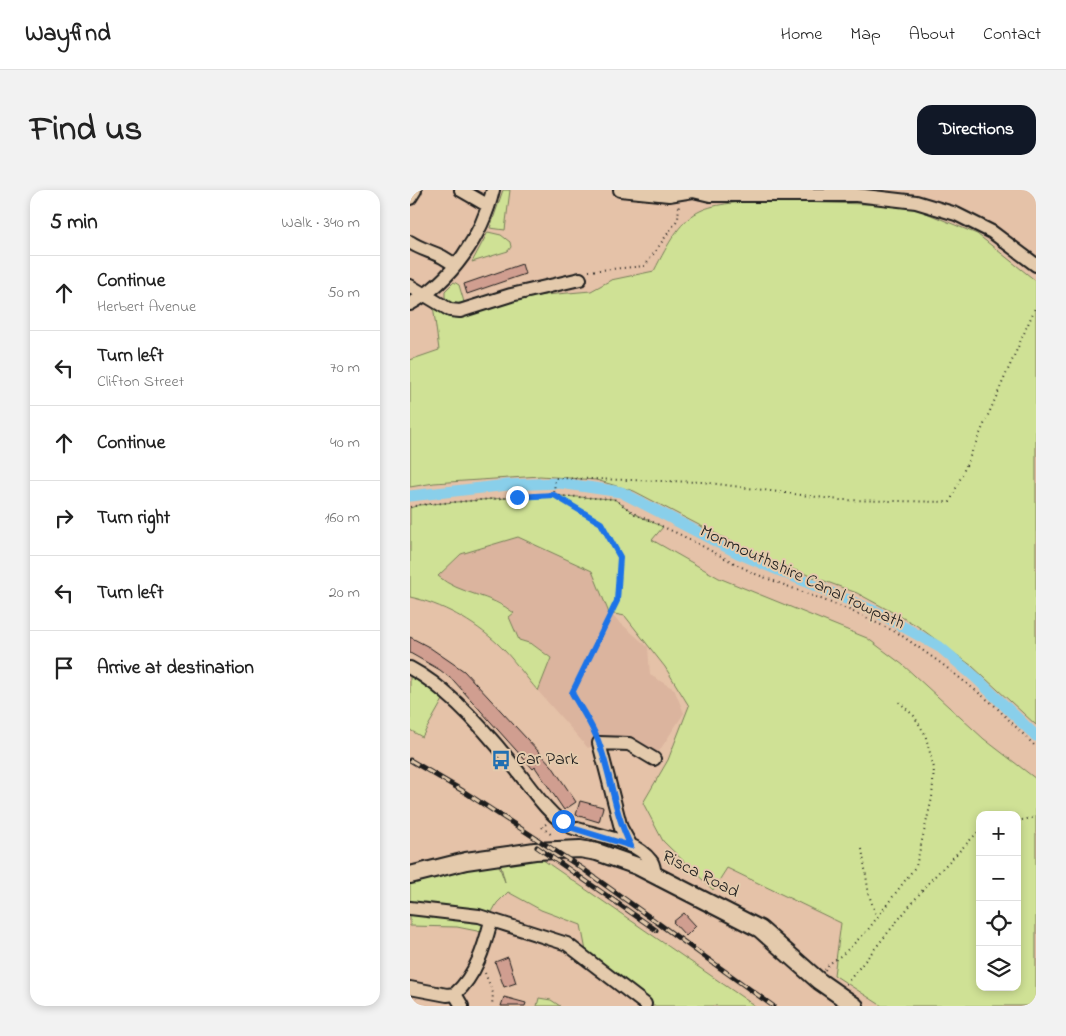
<!DOCTYPE html>
<meta charset="utf-8">
<style>
:root{--surface:#fff;--page:#f2f2f2;--text:#222;--muted:#767676;--line:#e0e0e0;--accent:#111827}
body{margin:0;font-family:"Indie Flower",sans-serif;background:var(--page);color:var(--text)}
.controls{position:absolute;right:15px;bottom:15px;display:grid;overflow:hidden;border-radius:10px;box-shadow:0 2px 8px #0003}
.controls button{width:45px;height:45px;display:grid;place-items:center;padding:0;border:0;border-bottom:1px solid var(--line);background:var(--surface);color:var(--text);font:25px sans-serif}
.stop{position:absolute;width:15px;height:15px;margin:-11px;border:4px solid #1a73e8;border-radius:50%;background:#fff}
.stop.end{background:#1a73e8;border-color:#fff;box-shadow:0 1px 5px #0008}
.list{margin:0;padding:0;list-style:none}
h2{display:flex;justify-content:space-between;align-items:center;height:65px;margin:0;padding:0 20px;font-size:21px}
h2 small{font-size:16px;font-weight:400;color:var(--muted)}
.list li{display:grid;grid-template-columns:32px 1fr auto;gap:15px;align-items:center;box-sizing:border-box;height:75px;padding:0 20px;border-top:1px solid var(--line)}
.list b{display:block;font-size:19px;white-space:nowrap}
.list p{margin:0;font-size:16px;white-space:nowrap;color:var(--muted)}
.list em{font-size:16px;font-style:normal;color:var(--muted)}
.icon{flex:none;width:28px;height:28px;fill:none;stroke:currentColor;stroke-width:2;stroke-linecap:round;stroke-linejoin:round}
.map{position:relative;flex:none;width:626px;height:816px;overflow:hidden;border-radius:15px}
header{display:flex;align-items:center;gap:30px;box-sizing:border-box;height:70px;padding:0 25px;background:var(--surface);border-bottom:1px solid var(--line)}
header strong{font-size:24px}
nav{display:flex;gap:28px;margin-inline-start:auto;font-size:18px}
.intro{display:flex;align-items:center;justify-content:space-between;box-sizing:border-box;height:120px;padding:0 30px}
h1{margin:0;font-size:35px}
.button{padding:12px 22px;border-radius:15px;background:var(--accent);color:#fff;font-size:18px;font-weight:700}
main{display:flex;gap:30px;padding:0 30px}
aside{flex:1;background:var(--surface);border-radius:15px;box-shadow:0 2px 8px #0003}
.map>svg:first-child{display:block}
.built{fill:#dbb49e}
.green{fill:#cfe195;stroke:#767e58;fill-rule:evenodd}
.lines{fill:none;stroke-linecap:round;stroke-linejoin:round}
.canal{stroke:#89cfea;stroke-width:11}
.building{fill:#d09e90;stroke:#1c1c1c}
.minor-casing{stroke:#1c1c1c;stroke-width:16}
.major-casing{stroke:#1c1c1c;stroke-width:20}
.path{stroke:#1c1c1c;stroke-width:2;stroke-dasharray:1 4;stroke-linecap:butt}
.minor{stroke:#e4caac;stroke-width:12}
.major{stroke:#e4caac;stroke-width:16}
.rail-casing{stroke:#1c1c1c;stroke-width:5}
.rail{stroke:#e4caac;stroke-width:3;stroke-dasharray:9;stroke-linecap:butt}
.route{stroke:#1a73e8;stroke-width:6}
.labels{text-anchor:middle;dominant-baseline:central;stroke-width:4;stroke-linejoin:round;paint-order:stroke}
.street-label{font-size:18px;fill:#1c1c1c;stroke:#e4caac}
.poi-label{font-size:18px;fill:#1c1c1c;stroke:#e4caac;text-anchor:start}
</style>
<header>
<strong>Wayfind</strong>
<nav><a>Home</a><a>Map</a><a>About</a><a>Contact</a></nav>
</header>
<div class="intro"><h1>Find us</h1><a class="button">Directions</a></div>
<main>
<aside>
<h2>5 min<small>Walk · 340 m</small></h2>
<ul class="list">
<li><svg class="icon" aria-label="ahead" viewBox="0 0 24 24"><path d="M12 20V5M6 11l6-6 6 6"/></svg><div><b>Continue</b><p>Herbert Avenue</p></div><em>50 m</em></li>
<li><svg class="icon" aria-label="left" viewBox="0 0 24 24"><path d="M17 20v-9H6M10 6l-5 5 5 5"/></svg><div><b>Turn left</b><p>Clifton Street</p></div><em>70 m</em></li>
<li><svg class="icon" aria-label="ahead" viewBox="0 0 24 24"><path d="M12 20V5M6 11l6-6 6 6"/></svg><div><b>Continue</b></div><em>40 m</em></li>
<li><svg class="icon" aria-label="right" viewBox="0 0 24 24"><path d="M7 20v-9h11M14 6l5 5-5 5"/></svg><div><b>Turn right</b></div><em>160 m</em></li>
<li><svg class="icon" aria-label="left" viewBox="0 0 24 24"><path d="M17 20v-9H6M10 6l-5 5 5 5"/></svg><div><b>Turn left</b></div><em>20 m</em></li>
<li><svg class="icon" aria-label="arrive" viewBox="0 0 24 24"><path d="M6 21V4h12l-3 4 3 4H6"/></svg><div><b>Arrive at destination</b></div></li>
</ul>
</aside>
<div class="map">
<svg width="626" height="816" viewBox="0 0 626 816">
<rect width="100%" height="100%" fill="#e5c2a8"/>
<filter id="ink" filterUnits="userSpaceOnUse"><feTurbulence type="fractalNoise" baseFrequency=".02" numOctaves="2"/><feDisplacementMap in="SourceGraphic" scale="10" xChannelSelector="R" yChannelSelector="G"/><feConvolveMatrix kernelMatrix="1 2 1 2 8 2 1 2 1" color-interpolation-filters="sRGB"/></filter>
<g filter="url(#ink)">
<path class="built" d="M 108,347 L 182,381 L 199,423 L 238,457 L 240,485 L 264,499 L 274,523 L 244,569 L 219,554 L 189,553 L 178,558 L 128,501 L 141,468 L 124,455 L 109,450 L 98,428 L 104,423 L 91,413 L 45,398 L 28,386 L 51,364 Z"/>
<path class="green" d="M 93,0 L 100,0 L 95,40 L 80,38 Z
M 353,11 L 489,15 L 509,20 L 567,44 L 626,91 L 626,535 L 562,476 L 506,435 L 447,403 L 352,368 L 224,301 L 186,290 L 130,286 L 24,293 L 0,297 L 0,170 L 29,160 L 23,115 L 35,123 L 101,108 L 181,101 L 201,90 L 244,81 C 275,20 284,14 353,11 Z
M 78,42 L 91,45 L 100,52 L 101,57 L 98,61 L 62,72 Z
M 44,92 L 49,95 L 54,112 L 51,114 L 39,112 L 35,107 L 35,101 Z
M 132,305 L 204,309 L 225,324 L 253,337 L 242,350 L 309,388 L 457,448 L 493,475 L 574,549 L 626,589 L 626,816 L 472,816 L 424,785 L 431,733 L 317,678 L 303,700 L 253,651 L 233,613 L 258,570 L 279,516 L 255,477 L 215,426 L 199,423 L 182,381 L 108,347 L 51,364 L 28,386 C 50,405 81,404 104,423 L 99,427 L 109,450 L 122,454 L 141,468 L 128,501 C 115,486 102,467 88,454 C 63,431 32,414 0,407 L 0,318 L 9,315 ZM 570,625 L 607,625 L 607,797 L 570,797 Z
M 0,482 L 34,508 L 12,547 L 0,540 Z
M 123,663 L 345,816 L 232,816 L 237,810 L 176,761 L 171,735 L 131,720 L 98,702 L 87,713 L 82,722 L 37,716 L 0,714 L 0,692 L 88,673 L 95,692 L 90,673 Z
M 0,724 L 69,730 L 73,734 L 72,742 L 47,737 L 0,736 Z
M 129,808 L 141,810 L 150,816 L 127,816 Z"/>
<g class="lines">
<path class="canal" d="M 0,306 L 98,295 L 150,293 L 211,302 L 330,364 L 467,422 L 531,458 L 565,487 L 626,546"/>
</g>
<path class="building" d="M 112,74 L 115,84 L 57,104 L 54,94 Z
M 0,447 L 19,457 L 54,481 L 142,576 L 166,612 L 154,620 L 125,577 L 123,579 L 44,491 L 30,480 L 0,463 Z
M 170,611 L 193,617 L 189,632 L 166,625 Z
M 274,723 L 286,736 L 276,746 L 263,732 Z
M 98,767 L 106,793 L 94,797 L 85,772 Z
M 94,807 L 116,813 L 115,816 L 91,816 Z"/>
<g class="lines">
<defs>
<path id="minor" d="M 51,0 L 77,15
M 210,0 L 259,5 L 283,1 L 300,5 L 446,5 L 506,12 L 546,24 L 582,42 L 626,75
M 0,8 L 5,0
M 0,52 C 14,62 31,62 45,76
M 0,96 L 40,120 L 50,121 L 101,105 L 170,89
M 0,114 C 42,91 72,46 83,0
M 0,478 C 38,498 75,540 102,574 C 116,591 141,630 161,637 C 186,646 224,648 241,671 C 244,674 244,681 245,685
M 221,656 L 211,638 L 189,553 L 219,554 L 244,569
M 0,718 L 69,726 L 157,754 L 235,814
M 0,798 L 37,805 L 45,804
M 45,804 C 66,785 74,758 81,731
M 45,804 L 52,816"/>
<path id="major" d="M 0,685 L 56,671 L 125,661 L 170,659 L 187,662 L 227,676 L 350,739 L 409,791 L 445,816"/>
</defs>
<use href="#minor" class="minor-casing"/>
<use href="#major" class="major-casing"/>
<path class="path" d="M 179,81 L 235,76 L 268,29 L 269,15
M 0,317 L 9,315 L 132,305 L 204,309 L 225,324 L 271,345 L 343,383 L 437,419 L 488,443 L 532,474 L 584,515 L 626,557
M 185,544 L 162,503 L 207,411 L 210,367 L 191,333 L 144,305 L 145,288 L 292,292 L 430,310 L 540,312 L 626,116
M 607,631 L 626,627
M 136,634 L 132,637 L 143,646
M 452,659 L 459,705 L 466,725
M 415,780 L 419,774 L 433,764 L 457,741 L 506,676 L 522,608 L 524,578 L 515,544 L 504,526 L 487,510
M 75,783 L 83,803 L 82,816
M 436,794 L 520,691 L 570,640"/>
<use href="#minor" class="minor"/>
<use href="#major" class="major"/>
<defs>
<path id="rail" d="M 0,570 L 53,601 L 173,679 L 363,816
M 127,657 L 246,740"/>
</defs>
<use href="#rail" class="rail-casing"/>
<use href="#rail" class="rail"/>
</g>
</g>
<g class="lines" filter="url(#ink)">
<path class="route" d="M 107,307 L 144,305 L 191,333 L 210,367 L 207,411 L 162,503 C 171,519 183,536 189,553 C 202,588 204,623 221,656 L 159,637 L 153,631"/>
</g>
<defs>
<symbol id="bus-bare" viewBox="-9 -9 18 18"><path d="M-5-6H5V4H4V6H2V4H-2V6H-4V4H-5ZM-3.5-4V0h7V-4ZM-3.5 1.2v1.5H-2V1.2ZM2 1.2v1.5H3.5V1.2Z" fill="#1f6fb2" stroke="#e4caac" stroke-width="2.5" paint-order="stroke"/></symbol>
</defs>
<g fill-rule="evenodd">
<use href="#bus-bare" x="77" y="556" width="28" height="28"/>
</g>
<g class="labels">
<g class="street-label">
<text transform="translate(392 388) rotate(25)">Monmouthshire Canal towpath</text>
<text transform="translate(290 685) rotate(27)">Risca Road</text>
</g>
<g class="poi-label">
<text x="106" y="570">Car Park</text>
</g>
</g>
</svg>
<div class="controls">
<button>+</button>
<button>−</button>
<button><svg class="icon" aria-label="locate" viewBox="0 0 24 24"><circle cx="12" cy="12" r="6"/><path d="M12 2v4M12 18v4M2 12h4M18 12h4"/></svg></button>
<button><svg class="icon" aria-label="layers" viewBox="0 0 24 24"><path d="M12 4l9 5-9 5-9-5zM3 14l9 5 9-5"/></svg></button>
</div>
<div class="stop" style="left:153px;top:631px"></div>
<div class="stop end" style="left:107px;top:307px"></div>
</div>
</main>
